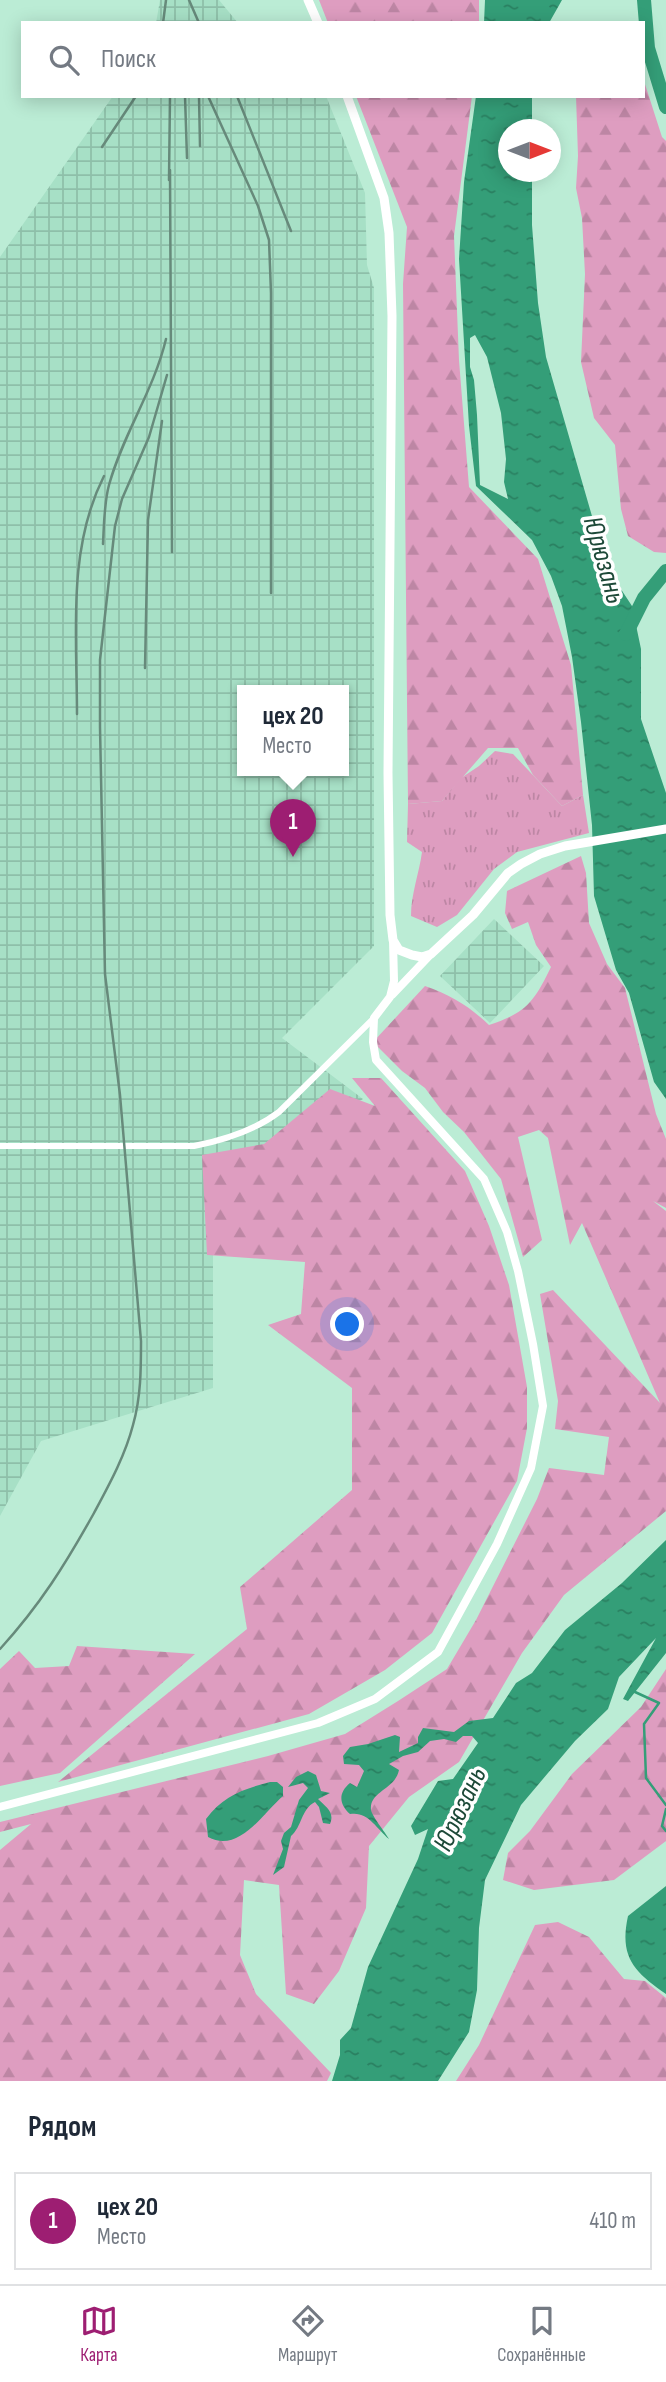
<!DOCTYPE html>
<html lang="ru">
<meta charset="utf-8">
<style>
:root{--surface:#fff;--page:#f6f6f7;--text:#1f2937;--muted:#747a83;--line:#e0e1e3;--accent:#9d1e72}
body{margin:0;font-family:"Sofia Sans Condensed",sans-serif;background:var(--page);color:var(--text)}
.compass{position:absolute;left:498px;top:119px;width:63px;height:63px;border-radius:50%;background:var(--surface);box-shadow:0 4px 18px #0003;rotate:90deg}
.you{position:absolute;left:348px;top:1325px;width:24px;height:24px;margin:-18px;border:5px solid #fff;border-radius:50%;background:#1a73e8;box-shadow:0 0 0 10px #1a73e833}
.badge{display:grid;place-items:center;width:46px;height:46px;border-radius:50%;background:var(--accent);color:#fff;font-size:23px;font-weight:700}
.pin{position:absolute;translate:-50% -58px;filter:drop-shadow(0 2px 4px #0008)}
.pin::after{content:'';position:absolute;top:37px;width:24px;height:21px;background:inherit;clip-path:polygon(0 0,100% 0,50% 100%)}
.popup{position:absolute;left:237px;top:685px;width:112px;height:91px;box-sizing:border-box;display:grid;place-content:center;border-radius:0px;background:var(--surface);filter:drop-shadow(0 2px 5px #0005);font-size:23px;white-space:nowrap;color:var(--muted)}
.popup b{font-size:26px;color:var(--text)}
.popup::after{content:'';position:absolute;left:50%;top:100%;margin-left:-14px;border:14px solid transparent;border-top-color:var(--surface)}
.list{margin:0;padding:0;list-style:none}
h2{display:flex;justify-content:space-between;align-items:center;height:91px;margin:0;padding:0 28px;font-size:30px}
h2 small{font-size:23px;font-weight:400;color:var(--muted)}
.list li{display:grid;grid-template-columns:46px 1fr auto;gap:21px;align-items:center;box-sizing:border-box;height:98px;margin:0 14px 14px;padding:0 14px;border:2px solid var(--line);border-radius:0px}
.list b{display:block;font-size:26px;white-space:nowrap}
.list p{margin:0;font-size:23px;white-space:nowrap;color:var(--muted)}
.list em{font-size:23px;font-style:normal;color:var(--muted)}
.icon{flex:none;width:38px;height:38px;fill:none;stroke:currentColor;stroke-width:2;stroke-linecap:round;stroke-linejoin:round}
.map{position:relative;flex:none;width:666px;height:2081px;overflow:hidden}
.search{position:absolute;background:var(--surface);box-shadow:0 4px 18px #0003;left:21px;right:21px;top:21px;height:77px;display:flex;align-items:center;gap:18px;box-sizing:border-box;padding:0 24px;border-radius:0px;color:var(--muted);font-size:26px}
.sheet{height:203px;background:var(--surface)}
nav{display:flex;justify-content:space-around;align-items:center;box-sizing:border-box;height:98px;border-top:2px solid var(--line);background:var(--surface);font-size:19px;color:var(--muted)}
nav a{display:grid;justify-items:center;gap:4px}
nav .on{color:var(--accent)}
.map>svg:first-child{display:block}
.industrial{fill:url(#industrial-grid);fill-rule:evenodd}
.grass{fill:url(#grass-tufts)}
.forest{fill:url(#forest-firs)}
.water{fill:url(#water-ripples);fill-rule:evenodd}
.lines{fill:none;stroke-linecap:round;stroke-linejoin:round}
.stream{stroke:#349e78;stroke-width:2.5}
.river{stroke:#349e78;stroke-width:14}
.minor{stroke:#fff;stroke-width:6}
.tertiary{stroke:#fff;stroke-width:8}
.secondary{stroke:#fff;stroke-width:9}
.rail{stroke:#678a7b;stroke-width:2.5}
.labels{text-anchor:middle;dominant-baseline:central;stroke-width:7;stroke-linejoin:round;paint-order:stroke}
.water-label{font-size:28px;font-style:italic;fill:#1d4938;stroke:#fff}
</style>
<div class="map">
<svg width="666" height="2081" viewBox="0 0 666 2081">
<defs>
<pattern id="industrial-grid" width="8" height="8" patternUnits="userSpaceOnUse" patternTransform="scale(1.75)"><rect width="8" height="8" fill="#a7e0c6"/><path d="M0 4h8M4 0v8" fill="none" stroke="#8ebfa9"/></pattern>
<pattern id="grass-tufts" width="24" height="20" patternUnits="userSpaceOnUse" patternTransform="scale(1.75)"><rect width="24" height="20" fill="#de9dc0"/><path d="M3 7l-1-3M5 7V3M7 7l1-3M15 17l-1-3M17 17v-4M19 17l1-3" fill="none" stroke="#bd86a4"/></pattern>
<pattern id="forest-firs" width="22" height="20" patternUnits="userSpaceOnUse" patternTransform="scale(1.75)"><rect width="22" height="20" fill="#de9dc0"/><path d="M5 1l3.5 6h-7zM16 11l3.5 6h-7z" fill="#bd86a4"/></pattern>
<pattern id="water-ripples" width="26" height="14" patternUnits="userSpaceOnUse" patternTransform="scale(1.75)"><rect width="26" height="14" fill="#349e78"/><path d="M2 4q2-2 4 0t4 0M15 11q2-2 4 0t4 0" fill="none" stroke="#2a8061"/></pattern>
</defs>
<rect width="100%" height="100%" fill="#bbecd5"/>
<path class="industrial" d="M 160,0 L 219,0 L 238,23 L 156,23 Z
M 113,96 L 326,96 L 365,193 L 367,265 L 374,288 L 374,946 L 282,1038 L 363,1099 L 213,1197 L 213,1388 L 41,1441 L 0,1516 L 0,257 ZM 242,691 L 344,691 L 344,771 L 242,771 Z
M 494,919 L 544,966 L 490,1023 L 440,976 Z"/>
<path class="grass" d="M 495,751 L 513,754 L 562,806 L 583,795 L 589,833 L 517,852 L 494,869 L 457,915 L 437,927 L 411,916 C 411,894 419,874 422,852 L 407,842 L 408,804 L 442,801 L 461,778 L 479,766 Z"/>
<path class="forest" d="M 319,0 L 479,0 L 479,23 L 328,23 Z
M 643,78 L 662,137 L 666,141 L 666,553 L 654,552 L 628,536 L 621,509 L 615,445 L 594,418 L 581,362 L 585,274 L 582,218 L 576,188 L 578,156 L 576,96 L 643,96 Z
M 356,96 L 472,96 L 454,236 L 459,360 L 469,487 L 538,559 L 571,665 L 583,795 L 562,806 L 533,775 L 518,748 L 488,748 L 442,801 L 408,804 L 403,284 L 407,227 Z
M 581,856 L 586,873 L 589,923 L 607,964 L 625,988 L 656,1114 L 666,1139 L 666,1208 L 653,1201 L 666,1211 L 666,1511 L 564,1595 L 522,1653 L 459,1762 L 409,1797 L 369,1846 L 366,1908 L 339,1971 L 314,2004 L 286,1994 L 279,1885 L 244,1880 L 240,1955 L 256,1994 L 331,2073 L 327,2081 L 0,2081 L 0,1850 L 31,1824 L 0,1832 L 0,1822 L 268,1756 L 345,1734 L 398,1701 L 447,1669 L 476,1620 L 537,1499 L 549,1468 L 604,1475 L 609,1437 L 555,1429 L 558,1401 L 540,1294 L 553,1290 L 660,1403 L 582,1223 L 570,1245 L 548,1138 L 539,1130 L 518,1137 L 542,1240 L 523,1257 L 501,1179 L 464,1132 L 443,1112 L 425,1088 L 402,1071 L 373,1042 L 425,986 C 451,995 469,1006 489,1025 C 526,1013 534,1002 551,967 L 536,945 L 528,922 L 512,929 L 505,913 L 507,891 Z
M 352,1078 L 381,1078 L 465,1171 L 489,1226 L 509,1285 L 527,1387 L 527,1428 L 517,1481 L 432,1633 L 385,1670 L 309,1714 L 58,1782 L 247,1629 L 240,1587 L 352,1490 L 352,1388 L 268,1325 L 301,1314 L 305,1262 L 207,1255 L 202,1155 L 264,1144 L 330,1089 L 375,1106 Z
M 77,1646 L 195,1654 L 60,1773 L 0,1786 L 0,1669 L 19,1651 L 35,1668 L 69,1666 Z
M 666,1669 L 666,1841 L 614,1880 L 534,1890 L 503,1880 L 508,1853 L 530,1831 L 572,1774 L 641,1707 Z
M 558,1922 L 589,1937 L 624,1979 L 645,1981 L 666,1998 L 666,2081 L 456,2081 L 479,2045 L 535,1925 Z"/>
<path class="water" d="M 485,0 L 562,0 L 549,23 L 484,23 Z
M 476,96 L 532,96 L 532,129 L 508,130 L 508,172 L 532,172 L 532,225 L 538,303 L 546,357 L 607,568 L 632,606 L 641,649 L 641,719 L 666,793 L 666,1099 L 654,1082 L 629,993 L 616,970 L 594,896 L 592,825 L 581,722 L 572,657 L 562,606 L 551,576 L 532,540 L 476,486 L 469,426 L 459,259 L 464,182 ZM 475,335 L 487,357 L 501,413 L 506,459 L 504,482 L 508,499 L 480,485 L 477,415 L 474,380 L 470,367 L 470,338 Z
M 666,1540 L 666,1653 L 628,1701 L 623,1699 L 656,1638 L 619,1677 L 608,1709 L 575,1741 L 521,1805 L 485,1880 L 479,1928 L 477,1990 L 469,2032 L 438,2081 L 332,2081 L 340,2055 L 340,2040 L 351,2028 L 368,1967 L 418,1859 L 428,1829 L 415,1835 L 411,1826 L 438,1781 L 453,1779 L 478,1743 L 472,1736 L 463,1736 L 456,1742 L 444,1739 L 430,1741 L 418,1752 L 403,1756 L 389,1764 L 399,1770 C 395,1790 369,1791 371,1810 C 372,1816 385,1832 389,1839 C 376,1828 368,1811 350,1814 C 339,1804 338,1793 350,1783 L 357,1787 L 364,1771 L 359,1765 L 344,1764 L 343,1756 L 350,1747 L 368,1744 L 395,1735 L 400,1737 L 399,1752 L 418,1743 L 418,1737 L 423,1728 L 454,1732 L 469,1721 L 493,1718 L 516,1683 L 532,1673 L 565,1630 L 622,1583 Z
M 308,1771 L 316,1775 L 321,1791 L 330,1793 L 318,1799 C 326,1807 335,1812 330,1824 L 323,1823 L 319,1807 L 315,1802 C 301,1809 302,1827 291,1836 L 284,1867 L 273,1875 L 283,1849 L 281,1841 L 284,1833 L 291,1827 L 299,1800 L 308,1788 L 303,1783 L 288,1787 L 296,1777 Z
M 270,1782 L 277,1782 L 283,1787 L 283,1796 C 263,1813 239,1854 208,1837 L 206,1819 C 223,1796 243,1789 270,1782 Z
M 666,1886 L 666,1994 C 634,1972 619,1957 628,1916 Z"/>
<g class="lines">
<path class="stream" d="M 635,1692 L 659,1703 L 644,1724 L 646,1778 L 666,1805
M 666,1809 L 662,1826 L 666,1831"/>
<path class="river" d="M 644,0 L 648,48 L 666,107
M 626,634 L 644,598 L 666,571"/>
<path class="minor" d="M 0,1146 L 194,1146 C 224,1140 254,1131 279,1112 L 374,1018"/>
<path class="tertiary" d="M 392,995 L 431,954
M 0,1807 L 318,1723 L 375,1699 L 438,1652 L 497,1544 L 531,1468 L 543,1406 L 533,1344 L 518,1271 L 507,1232 L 484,1179 L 376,1060 L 373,1042 L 374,1018 L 390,997 L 394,981 L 393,940"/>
<path class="secondary" d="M 308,0 L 318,23
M 347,96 L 384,198 L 389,233 L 392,316 L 388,773 L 390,915 L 393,940 L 399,950 L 412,955 L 422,957 L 431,954 L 473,915 L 508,873 L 521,864 L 540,854 L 565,846 L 666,829"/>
<path class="rail" d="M 189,0 L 199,23
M 163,23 L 166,0
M 185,96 L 187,158
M 199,96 L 200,146
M 208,96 L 258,206 L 269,240 L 271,293 L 271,593
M 237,96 L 291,231
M 102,147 L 136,96
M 170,170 L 172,552
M 169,180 L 170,96
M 103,544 C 104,526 104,503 109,485 C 123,434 154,390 166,339
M 145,668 L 148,520 L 162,421
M 77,714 C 77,635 67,549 104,476
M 0,1649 C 40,1605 65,1565 94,1513 C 109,1485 125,1456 133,1425 C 141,1397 141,1369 141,1341 L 120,1095 L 105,974 L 100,727 L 100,660 L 115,526 L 122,499 L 149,437 L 167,375"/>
</g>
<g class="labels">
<g class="water-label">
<text transform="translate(604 560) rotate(74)">Юрюзань</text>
<text transform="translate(460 1809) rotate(-65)">Юрюзань</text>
</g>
</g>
</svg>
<svg class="compass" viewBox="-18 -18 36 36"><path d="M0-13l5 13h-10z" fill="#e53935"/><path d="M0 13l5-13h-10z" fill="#747a83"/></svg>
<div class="you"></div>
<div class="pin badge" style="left:293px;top:857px">1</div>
<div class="popup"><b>цех 20</b>Место</div>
<div class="search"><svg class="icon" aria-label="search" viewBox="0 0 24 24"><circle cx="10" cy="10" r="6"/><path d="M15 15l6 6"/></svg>Поиск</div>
</div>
<section class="sheet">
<h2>Рядом<small></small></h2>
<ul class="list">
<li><span class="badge">1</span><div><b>цех 20</b><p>Место</p></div><em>410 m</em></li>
</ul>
</section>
<nav>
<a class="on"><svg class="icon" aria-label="map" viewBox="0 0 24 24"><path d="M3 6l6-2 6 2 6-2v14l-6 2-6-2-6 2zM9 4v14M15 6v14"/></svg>Карта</a>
<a><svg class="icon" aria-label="directions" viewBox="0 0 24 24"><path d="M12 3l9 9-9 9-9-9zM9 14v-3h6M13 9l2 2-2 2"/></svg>Маршрут</a>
<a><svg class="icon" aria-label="saved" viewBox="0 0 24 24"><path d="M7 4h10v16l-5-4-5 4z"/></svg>Сохранённые</a>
</nav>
